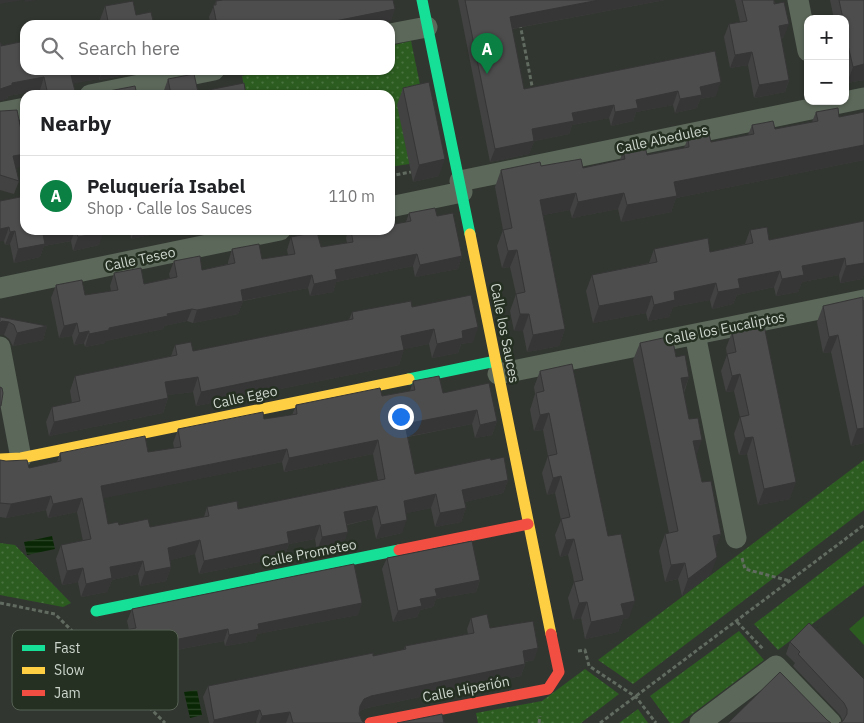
<!DOCTYPE html>
<meta charset="utf-8">
<style>
:root{--surface:#fff;--page:#f2f2f2;--text:#202124;--muted:#757577;--line:#e0e0e0;--accent:#0b8043}
body{margin:0;font-family:"IBM Plex Sans",sans-serif;background:var(--page);color:var(--text)}
.controls{position:absolute;right:15px;top:15px;display:grid;overflow:hidden;border-radius:10px;box-shadow:0 1px 4px #0004}
.controls button{width:45px;height:45px;display:grid;place-items:center;padding:0;border:0;border-bottom:1px solid var(--line);background:var(--surface);color:var(--text);font:25px sans-serif}
.you{position:absolute;left:400px;top:416px;width:18px;height:18px;margin:-12px;border:4px solid #fff;border-radius:50%;background:#1a73e8;box-shadow:0 0 0 8px #1a73e833}
.badge{display:grid;place-items:center;width:32px;height:32px;border-radius:50%;background:var(--accent);color:#fff;font-size:16px;font-weight:700}
.pin{position:absolute;translate:-50% -41px;filter:drop-shadow(0 1px 2px #0008)}
.pin::after{content:'';position:absolute;top:26px;width:18px;height:15px;background:inherit;clip-path:polygon(0 0,100% 0,50% 100%)}
.list{margin:0;padding:0;list-style:none}
h2{display:flex;justify-content:space-between;align-items:center;height:65px;margin:0;padding:0 20px;font-size:21px}
h2 small{font-size:16px;font-weight:400;color:var(--muted)}
.list li{display:grid;grid-template-columns:32px 1fr auto;gap:15px;align-items:center;box-sizing:border-box;height:80px;padding:0 20px;border-top:1px solid var(--line)}
.list b{display:block;font-size:19px;white-space:nowrap}
.list p{margin:0;font-size:16px;white-space:nowrap;color:var(--muted)}
.list em{font-size:16px;font-style:normal;color:var(--muted)}
.icon{flex:none;width:28px;height:28px;fill:none;stroke:currentColor;stroke-width:2;stroke-linecap:round;stroke-linejoin:round}
.map{position:relative;flex:none;width:864px;height:723px;overflow:hidden}
.search{position:absolute;background:var(--surface);box-shadow:0 1px 4px #0004;left:20px;top:20px;width:375px;height:55px;display:flex;align-items:center;gap:12px;box-sizing:border-box;padding:0 18px;border-radius:15px;color:var(--muted);font-size:19px}
.panel{position:absolute;background:var(--surface);box-shadow:0 1px 4px #0004;left:20px;top:90px;width:375px;height:145px;border-radius:15px}
.map>svg:first-child{display:block}
.garden{fill:url(#garden-dots)}
.pitch{fill:#2c5c20}
.water{fill:url(#water-rules)}
.lines{fill:none;stroke-linecap:round;stroke-linejoin:round}
.path{stroke:#616b60;stroke-width:3;stroke-dasharray:4 2.5;stroke-linecap:butt}
.street{stroke:#5c685a;stroke-width:21}
.fast{stroke:#16e098;stroke-width:11}
.slow{stroke:#ffcf43;stroke-width:11}
.jam{stroke:#f24e42;stroke-width:11}
.wall{fill:#424242;fill-rule:evenodd}
.shaded-wall{fill:#363636}
.building{fill:#4d4d4d;stroke:#363636;fill-rule:evenodd}
.labels{text-anchor:middle;dominant-baseline:central;stroke-width:5;stroke-linejoin:round;paint-order:stroke}
.street-label{font-size:14px;fill:#cdd5cc;stroke:#253022}
.key{fill:#253022;stroke:#576255;stroke-width:1}
.key-label{font-size:14px;fill:#cdd5cc}
</style>
<div class="map">
<svg width="864" height="723" viewBox="0 0 864 723">
<defs>
<pattern id="garden-dots" width="8" height="8" patternUnits="userSpaceOnUse" patternTransform="scale(1.25)"><rect width="8" height="8" fill="#2c5c20"/><path d="M2 2h.1M6 6h.1" fill="none" stroke="#49723f" stroke-width="1.8" stroke-linecap="round"/></pattern>
<pattern id="water-rules" width="6" height="5" patternUnits="userSpaceOnUse" patternTransform="scale(1.25)"><rect width="6" height="5" fill="#0a2705"/><path d="M0 2.5h6" fill="none" stroke="#2c4528"/></pattern>
</defs>
<rect width="100%" height="100%" fill="#313630"/>
<path class="garden" d="M 411,41 L 423,99 L 409,164 L 390,167 L 390,95 L 246,95 L 242,76 L 270,70 L 390,70 L 390,46 Z
M 864,460 L 864,510 L 633,684 L 598,660 Z
M 864,540 L 864,585 L 778,650 L 754,624 Z
M 0,543 L 15,545 L 71,603 L 63,607 L 0,595 Z
M 739,631 L 764,660 L 680,723 L 670,723 L 650,696 Z
M 585,669 L 619,694 L 581,723 L 478,723 L 476,713 L 542,701 Z
M 638,709 L 648,723 L 619,723 Z"/>
<path class="pitch" d="M 864,616 L 864,645 L 849,629 Z"/>
<path class="water" d="M 52,536 L 55,549 L 27,555 L 24,542 Z
M 197,690 L 202,715 L 190,718 L 184,692 Z"/>
<g class="lines">
<path class="path" d="M 520,24 L 533,91
M 390,176 L 411,172
M 742,558 L 745,569 L 790,581
M 0,603 L 55,614 L 165,723
M 737,622 L 764,650
M 578,651 L 585,650 L 589,666 L 636,697 L 656,723
M 539,723 L 540,716
M 600,723 L 864,525"/>
<path class="street" d="M 798,0 L 808,51
M 390,34 L 427,27
M 90,95 L 214,70
M 0,113 L 25,108
M 460,181 L 864,98
M 390,207 L 462,192
M 0,288 L 280,230
M 695,334 L 736,538
M 0,347 L 21,458
M 498,374 L 864,300
M 700,723 L 776,666 L 831,723"/>
<path class="fast" d="M 422,0 L 470,234
M 409,379 L 496,361
M 96,611 L 399,550"/>
<path class="slow" d="M 470,234 L 551,634
M 0,459 L 21,458 L 409,379"/>
<path class="jam" d="M 399,550 L 528,524
M 370,723 L 548,689 L 559,672 L 551,634"/>
</g>
<path class="wall" d="M 458,0 L 665,0 L 512,29 L 524,89 L 715,51 L 716,96 L 700,99 L 697,108 L 675,113 L 673,105 L 636,112 L 633,121 L 611,126 L 609,118 L 572,125 L 569,134 L 534,141 L 529,154 L 490,162 Z
M 735,0 L 774,0 L 784,37 L 781,38 L 789,80 L 785,92 L 754,98 L 748,65 L 730,68 L 724,37 L 729,24 L 740,22 Z
M 830,0 L 864,0 L 864,80 L 847,83 L 845,77 L 845,19 L 834,19 Z
M 216,1 L 237,1 L 391,21 L 369,25 L 211,25 L 209,17 Z
M 105,6 L 136,15 L 154,25 L 95,25 L 95,24 L 101,22 L 100,20 Z
M 1,46 L 25,70 L 144,70 L 126,73 L 125,75 L 99,80 L 99,79 L 73,83 L 76,95 L 41,95 L 40,90 L 8,96 L 7,99 Z
M 168,79 L 198,92 L 246,95 L 164,95 L 163,93 Z
M 403,88 L 439,176 L 413,182 L 397,105 Z
M 0,111 L 19,181 L 14,194 L 0,190 Z
M 816,112 L 839,117 L 864,112 L 864,160 L 676,198 L 671,212 L 621,222 L 618,209 L 572,218 L 570,210 L 543,215 L 565,329 L 559,346 L 527,352 L 523,331 L 514,331 L 510,311 L 516,294 L 510,267 L 502,268 L 497,246 L 503,230 L 495,187 L 501,170 L 541,166 L 583,168 L 620,160 L 623,150 L 647,155 L 684,148 L 688,138 L 711,142 L 748,135 L 752,125 L 775,129 L 812,122 Z
M 0,201 L 25,230 L 105,230 L 103,230 L 99,245 L 73,251 L 71,241 L 44,246 L 40,257 L 14,263 L 10,244 L 5,245 L 4,241 L 0,241 Z
M 409,213 L 437,216 L 462,256 L 458,269 L 415,277 L 413,266 L 336,282 L 333,292 L 310,296 L 308,288 L 243,301 L 238,314 L 193,323 L 187,321 L 164,326 L 163,329 L 105,341 L 105,343 L 85,347 L 84,343 L 74,345 L 72,336 L 59,338 L 51,298 L 56,285 L 85,295 L 111,291 L 110,286 L 114,273 L 144,284 L 170,278 L 169,274 L 174,261 L 202,270 L 228,264 L 228,262 L 232,249 L 262,259 L 288,255 L 287,250 L 291,237 L 321,247 L 347,243 L 346,238 L 348,230 L 390,230 L 406,222 Z
M 864,221 L 864,274 L 862,279 L 840,283 L 839,275 L 802,282 L 798,292 L 776,296 L 774,287 L 737,295 L 733,304 L 712,309 L 710,300 L 673,307 L 669,317 L 648,321 L 646,313 L 593,323 L 586,291 L 592,275 L 649,263 L 654,249 L 710,252 L 745,244 L 750,230 L 769,240 Z
M 130,230 L 173,230 L 131,239 Z
M 864,300 L 864,443 L 851,446 L 831,352 L 823,353 L 817,322 L 823,306 Z
M 412,307 L 473,342 L 461,344 L 458,353 L 432,358 L 429,344 L 404,349 L 399,365 L 196,406 L 193,392 L 168,395 L 168,398 L 163,413 L 49,436 L 46,422 L 52,407 L 72,403 L 70,391 L 75,376 L 171,356 L 175,345 L 193,351 L 349,320 L 352,312 Z
M 0,317 L 47,326 L 43,340 L 13,346 L 9,339 L 4,335 L 0,335 Z
M 732,332 L 790,499 L 758,505 L 747,454 L 739,455 L 734,434 L 740,417 L 734,391 L 726,392 L 721,371 L 727,355 L 726,348 Z
M 640,343 L 676,357 L 689,377 L 684,393 L 696,456 L 702,482 L 721,534 L 715,549 L 711,574 L 682,596 L 678,579 L 665,582 L 659,551 L 665,534 L 669,533 L 633,360 Z
M 540,371 L 608,536 L 629,618 L 623,619 L 618,632 L 585,639 L 581,618 L 573,620 L 568,598 L 574,582 L 573,576 L 568,555 L 560,557 L 555,535 L 561,520 L 555,493 L 547,495 L 542,473 L 548,456 L 543,430 L 534,431 L 530,410 L 535,394 L 534,387 Z
M 413,381 L 443,393 L 489,383 L 497,421 L 492,435 L 475,438 L 472,424 L 408,437 L 415,474 L 491,460 L 508,480 L 503,493 L 465,502 L 466,508 L 461,522 L 435,527 L 431,508 L 406,513 L 402,533 L 376,539 L 372,519 L 347,525 L 343,545 L 317,551 L 315,539 L 289,544 L 284,557 L 199,574 L 195,554 L 170,560 L 171,567 L 166,581 L 140,586 L 138,574 L 112,580 L 107,592 L 81,597 L 78,582 L 62,585 L 56,559 L 61,545 L 83,541 L 77,512 L 48,518 L 46,510 L 6,518 L 0,517 L 0,460 L 29,468 L 57,462 L 60,453 L 148,452 L 174,448 L 173,443 L 178,429 L 264,419 L 292,415 L 296,405 L 382,396 L 410,391 ZM 373,454 L 378,480 L 238,509 L 207,507 L 204,517 L 150,527 L 108,524 L 103,498 L 282,462 L 284,472 Z
M 387,558 L 480,580 L 476,592 L 436,599 L 433,607 L 420,610 L 417,617 L 393,622 L 382,569 Z
M 132,609 L 358,615 L 257,634 L 255,641 L 225,646 L 224,641 L 171,651 L 168,668 L 144,673 L 140,656 L 123,659 L 108,644 L 113,633 L 129,630 L 127,621 Z
M 471,618 L 490,628 L 534,660 L 525,662 L 525,664 L 521,676 L 367,708 L 360,711 L 359,713 L 362,721 L 365,723 L 257,723 L 256,722 L 251,723 L 209,723 L 203,697 L 208,686 L 373,656 L 404,650 L 405,646 L 468,634 L 467,629 Z
M 790,642 L 864,679 L 864,723 L 843,721 L 840,715 L 793,666 L 795,663 L 786,654 Z"/>
<path class="shaded-wall" d="M 0,0 L 23,0 L 0,4 Z
M 25,0 L 37,0 L 24,2 Z
M 599,0 L 665,0 L 505,30 L 510,17 Z
M 395,9 L 391,21 L 369,25 L 315,25 Z
M 789,24 L 784,37 L 774,39 L 779,26 Z
M 848,45 L 845,54 L 845,46 Z
M 752,52 L 748,65 L 730,68 L 735,55 Z
M 864,64 L 864,80 L 847,83 L 853,67 Z
M 76,70 L 102,70 L 99,79 L 66,85 L 70,71 Z
M 103,70 L 144,70 L 126,73 L 125,75 L 99,80 Z
M 44,77 L 40,90 L 8,96 L 7,99 L 0,101 L 0,89 L 12,83 Z
M 789,80 L 785,92 L 754,98 L 759,85 Z
M 721,82 L 716,96 L 700,99 L 697,108 L 675,113 L 680,99 L 700,87 Z
M 678,91 L 673,105 L 636,112 L 633,121 L 611,126 L 615,112 L 636,100 Z
M 614,105 L 609,118 L 572,125 L 569,134 L 534,141 L 529,154 L 490,162 L 495,149 L 532,129 L 572,113 Z
M 864,145 L 864,160 L 676,198 L 671,212 L 621,222 L 627,205 L 674,182 Z
M 25,154 L 25,166 L 8,170 L 13,156 Z
M 445,159 L 439,176 L 413,182 L 419,165 Z
M 576,193 L 570,210 L 534,217 L 540,200 Z
M 624,193 L 618,209 L 572,218 L 578,202 Z
M 9,227 L 4,241 L 0,241 L 0,229 Z
M 62,230 L 75,230 L 71,241 L 44,246 L 40,257 L 14,263 L 18,249 L 43,234 Z
M 135,230 L 173,230 L 131,239 Z
M 15,231 L 10,244 L 5,245 L 10,232 Z
M 104,232 L 99,245 L 73,251 L 78,237 Z
M 517,250 L 510,267 L 502,268 L 508,251 Z
M 417,254 L 413,266 L 336,282 L 333,292 L 310,296 L 314,284 L 335,270 Z
M 462,256 L 458,269 L 415,277 L 420,265 Z
M 845,258 L 839,275 L 802,282 L 798,292 L 776,296 L 782,279 L 802,266 Z
M 864,261 L 864,274 L 862,279 L 840,283 L 846,266 Z
M 780,271 L 774,287 L 737,295 L 733,304 L 712,309 L 718,292 L 738,279 Z
M 312,275 L 308,288 L 236,302 L 241,290 Z
M 716,283 L 710,300 L 673,307 L 669,317 L 648,321 L 654,305 L 674,292 Z
M 652,296 L 646,313 L 593,323 L 599,306 Z
M 243,301 L 238,314 L 193,323 L 197,310 Z
M 192,309 L 187,321 L 164,326 L 163,329 L 105,341 L 105,343 L 85,347 L 89,334 L 109,328 L 167,314 Z
M 520,314 L 529,314 L 523,331 L 514,331 Z
M 2,321 L 9,322 L 4,335 L 0,335 L 0,323 Z
M 77,323 L 72,336 L 59,338 L 64,326 Z
M 47,326 L 43,340 L 13,346 L 17,333 Z
M 478,327 L 473,342 L 461,344 L 458,353 L 432,358 L 437,344 L 462,331 Z
M 434,329 L 429,344 L 396,351 L 401,336 Z
M 565,329 L 559,346 L 527,352 L 533,335 Z
M 89,331 L 84,343 L 74,345 L 79,333 Z
M 838,335 L 831,352 L 823,353 L 829,337 Z
M 404,350 L 399,365 L 196,406 L 201,392 Z
M 740,374 L 734,391 L 726,392 L 732,376 Z
M 198,377 L 193,392 L 160,396 L 165,382 Z
M 689,377 L 683,393 L 681,378 Z
M 168,398 L 163,413 L 49,436 L 54,422 Z
M 477,410 L 472,424 L 400,438 L 405,424 Z
M 549,413 L 543,430 L 534,431 L 540,415 Z
M 497,421 L 492,435 L 475,438 L 480,425 Z
M 864,428 L 864,443 L 851,446 L 857,429 Z
M 753,437 L 747,454 L 739,455 L 745,438 Z
M 378,440 L 373,454 L 284,472 L 289,458 Z
M 702,440 L 696,456 L 693,441 Z
M 287,449 L 282,462 L 96,500 L 101,486 Z
M 561,476 L 555,493 L 547,495 L 553,478 Z
M 508,480 L 503,493 L 457,504 L 462,490 Z
M 796,482 L 790,499 L 758,505 L 764,489 Z
M 436,494 L 431,508 L 399,515 L 404,501 Z
M 51,496 L 46,510 L 6,518 L 11,504 Z
M 82,498 L 77,512 L 48,518 L 53,504 Z
M 377,506 L 372,519 L 339,526 L 344,512 Z
M 466,508 L 461,522 L 435,527 L 440,513 Z
M 407,520 L 402,533 L 376,539 L 381,525 Z
M 320,525 L 315,539 L 289,544 L 284,557 L 199,574 L 204,561 L 287,532 Z
M 348,532 L 343,545 L 317,551 L 322,537 Z
M 721,534 L 715,550 L 713,536 Z
M 574,539 L 568,555 L 560,557 L 566,540 Z
M 200,540 L 195,554 L 163,562 L 168,548 Z
M 717,557 L 711,574 L 682,596 L 688,579 Z
M 143,561 L 138,574 L 112,580 L 107,592 L 81,597 L 86,584 L 110,567 Z
M 685,563 L 678,579 L 665,582 L 671,565 Z
M 171,567 L 166,581 L 140,586 L 145,572 Z
M 83,568 L 78,582 L 62,585 L 67,571 Z
M 480,580 L 476,592 L 436,599 L 433,607 L 420,610 L 417,617 L 393,622 L 398,611 L 420,599 L 435,589 Z
M 635,601 L 629,618 L 623,619 L 618,632 L 585,639 L 591,622 L 621,604 Z
M 587,602 L 581,618 L 573,620 L 579,603 Z
M 362,603 L 358,615 L 257,634 L 255,641 L 225,646 L 229,635 L 258,624 Z
M 228,629 L 224,641 L 165,652 L 169,641 Z
M 145,644 L 140,656 L 123,659 L 127,648 Z
M 538,648 L 534,660 L 518,663 L 523,651 Z
M 172,657 L 168,668 L 144,673 L 148,662 Z
M 525,664 L 521,676 L 367,708 L 360,711 L 355,717 L 360,706 L 364,699 L 371,696 Z
M 260,710 L 256,722 L 251,723 L 213,723 L 214,720 Z
M 290,712 L 286,723 L 259,723 L 262,716 Z"/>
<path class="building" d="M 223,0 L 393,0 L 395,9 L 315,25 L 217,25 L 213,5 L 216,5 L 216,1 Z
M 465,0 L 599,0 L 510,17 L 524,89 L 715,51 L 721,82 L 700,87 L 702,95 L 680,99 L 678,91 L 636,100 L 638,108 L 615,112 L 614,105 L 572,113 L 574,121 L 532,129 L 534,141 L 495,149 Z
M 742,0 L 774,0 L 774,4 L 784,2 L 789,24 L 779,26 L 789,80 L 759,85 L 752,52 L 735,55 L 729,24 L 747,21 Z
M 839,0 L 864,0 L 864,64 L 853,67 L 848,45 L 845,46 L 845,19 L 843,19 Z
M 133,1 L 136,15 L 151,12 L 154,25 L 96,25 L 95,24 L 108,21 L 105,6 Z
M 25,41 L 25,70 L 76,70 L 70,71 L 76,95 L 48,95 L 44,77 L 12,83 L 12,85 L 0,89 L 0,43 L 1,43 L 1,46 Z
M 194,74 L 198,92 L 244,83 L 246,95 L 171,95 L 168,79 Z
M 429,82 L 445,159 L 419,165 L 403,88 Z
M 135,86 L 137,95 L 110,95 L 109,91 Z
M 838,108 L 839,117 L 864,112 L 864,145 L 674,182 L 677,196 L 627,205 L 624,193 L 578,202 L 576,193 L 540,200 L 565,329 L 533,335 L 529,314 L 520,314 L 516,294 L 525,292 L 517,250 L 508,251 L 503,230 L 512,228 L 501,170 L 540,162 L 541,166 L 581,159 L 583,168 L 625,159 L 623,150 L 645,146 L 647,155 L 689,147 L 688,138 L 709,134 L 711,142 L 754,134 L 752,125 L 763,123 L 773,121 L 775,129 L 818,121 L 816,112 Z
M 17,110 L 21,130 L 25,129 L 25,154 L 13,156 L 19,181 L 0,175 L 0,111 L 1,111 Z
M 25,196 L 25,230 L 62,230 L 43,234 L 45,244 L 18,249 L 15,231 L 10,232 L 9,227 L 0,229 L 0,201 Z
M 435,208 L 437,216 L 453,213 L 462,256 L 420,265 L 417,254 L 335,270 L 337,279 L 314,284 L 312,275 L 241,290 L 243,301 L 197,310 L 192,309 L 167,314 L 168,316 L 109,328 L 109,330 L 89,334 L 89,331 L 79,333 L 77,323 L 64,326 L 56,285 L 82,280 L 85,295 L 118,290 L 114,273 L 141,268 L 144,284 L 177,277 L 174,261 L 200,256 L 202,270 L 235,263 L 232,249 L 259,244 L 262,259 L 295,254 L 291,237 L 317,232 L 321,247 L 353,242 L 351,230 L 390,230 L 390,225 L 411,221 L 409,213 Z
M 864,221 L 864,263 L 846,266 L 845,258 L 802,266 L 804,275 L 782,279 L 780,271 L 738,279 L 740,288 L 718,292 L 716,283 L 674,292 L 675,300 L 654,305 L 652,296 L 599,306 L 592,275 L 657,262 L 654,249 L 708,238 L 710,252 L 753,243 L 750,230 L 767,227 L 769,240 Z
M 76,230 L 103,230 L 104,232 L 78,237 Z
M 471,295 L 478,327 L 462,331 L 463,338 L 437,344 L 434,329 L 401,336 L 404,350 L 201,392 L 198,377 L 165,382 L 168,398 L 54,422 L 52,407 L 80,401 L 75,376 L 177,355 L 175,345 L 191,342 L 193,351 L 353,319 L 352,312 L 411,301 L 412,307 Z
M 863,297 L 864,428 L 857,429 L 838,335 L 829,337 L 823,306 Z
M 0,317 L 47,326 L 17,333 L 14,325 L 9,322 L 2,321 L 0,323 Z
M 764,325 L 796,482 L 764,489 L 753,437 L 745,438 L 740,417 L 749,415 L 740,374 L 732,376 L 727,354 L 736,352 L 732,332 Z
M 672,336 L 676,357 L 685,355 L 689,377 L 681,378 L 685,399 L 689,419 L 698,418 L 702,440 L 693,441 L 702,482 L 711,481 L 721,534 L 713,536 L 717,557 L 688,579 L 685,563 L 671,565 L 665,534 L 678,531 L 640,343 Z
M 572,364 L 608,536 L 621,534 L 635,601 L 621,604 L 624,615 L 591,622 L 587,602 L 579,603 L 574,582 L 583,580 L 574,539 L 566,540 L 561,519 L 570,517 L 561,476 L 553,478 L 548,456 L 557,454 L 549,413 L 540,415 L 536,393 L 544,391 L 540,371 Z
M 439,376 L 443,393 L 489,383 L 497,421 L 480,425 L 477,410 L 405,424 L 415,474 L 490,458 L 491,460 L 504,457 L 508,480 L 462,490 L 466,508 L 440,513 L 436,494 L 404,501 L 407,520 L 381,525 L 377,506 L 344,512 L 348,532 L 322,537 L 320,525 L 287,532 L 289,543 L 204,561 L 200,540 L 168,548 L 171,567 L 145,572 L 143,561 L 110,567 L 112,578 L 86,584 L 83,568 L 67,571 L 61,545 L 91,539 L 82,498 L 53,504 L 51,496 L 11,504 L 0,503 L 0,460 L 6,461 L 27,460 L 29,468 L 61,461 L 60,453 L 145,436 L 148,452 L 181,447 L 178,429 L 263,412 L 264,419 L 297,414 L 296,405 L 380,388 L 382,396 L 415,390 L 413,381 ZM 378,440 L 385,479 L 238,509 L 237,501 L 207,507 L 209,516 L 150,527 L 148,519 L 119,525 L 118,522 L 108,524 L 101,486 L 287,449 L 289,458 Z
M 0,387 L 2,388 L 3,393 L 1,406 L 0,406 Z
M 472,541 L 480,580 L 435,589 L 437,596 L 420,599 L 422,606 L 398,611 L 387,558 Z
M 354,564 L 362,603 L 258,624 L 259,629 L 229,635 L 228,629 L 169,641 L 172,657 L 148,662 L 145,644 L 127,648 L 113,633 L 136,628 L 132,609 Z
M 487,614 L 490,628 L 533,621 L 538,648 L 523,651 L 525,664 L 371,696 L 364,699 L 360,706 L 359,714 L 362,721 L 365,723 L 293,723 L 290,712 L 262,716 L 260,710 L 214,720 L 208,686 L 373,653 L 373,656 L 406,649 L 405,646 L 474,633 L 471,618 Z
M 809,623 L 864,679 L 864,723 L 839,723 L 843,721 L 847,714 L 847,709 L 844,703 L 798,654 L 800,652 L 790,642 Z
M 780,672 L 827,720 L 831,723 L 728,723 Z
M 442,714 L 444,723 L 397,723 Z"/>
<g class="labels">
<g class="street-label">
<text transform="translate(662 139) rotate(-12)">Calle Abedules</text>
<text transform="translate(140 259) rotate(-12)">Calle Teseo</text>
<text transform="translate(725 328) rotate(-11)">Calle los Eucaliptos</text>
<text transform="translate(505 333) rotate(79)">Calle los Sauces</text>
<text transform="translate(245 397) rotate(-12)">Calle Egeo</text>
<text transform="translate(309 553) rotate(-11)">Calle Prometeo</text>
<text transform="translate(466 689) rotate(-11)">Calle Hiperión</text>
</g>
</g>
<rect x="12" y="630" width="166" height="80" rx="8" class="key"/>
<rect x="22" y="645" width="23" height="6" fill="#16e098"/>
<rect x="22" y="667" width="23" height="7" fill="#ffcf43"/>
<rect x="22" y="690" width="23" height="6" fill="#f24e42"/>
<g class="key-label">
<text x="54" y="653">Fast</text>
<text x="54" y="675">Slow</text>
<text x="54" y="698">Jam</text>
</g>
</svg>
<div class="controls">
<button>+</button>
<button>−</button>
</div>
<div class="you"></div>
<div class="pin badge" style="left:487px;top:74px">A</div>
<div class="search"><svg class="icon" aria-label="search" viewBox="0 0 24 24"><circle cx="10" cy="10" r="6"/><path d="M15 15l6 6"/></svg>Search here</div>
<section class="panel">
<h2>Nearby<small></small></h2>
<ul class="list">
<li><span class="badge">A</span><div><b>Peluquería Isabel</b><p>Shop · Calle los Sauces</p></div><em>110 m</em></li>
</ul>
</section>
</div>
